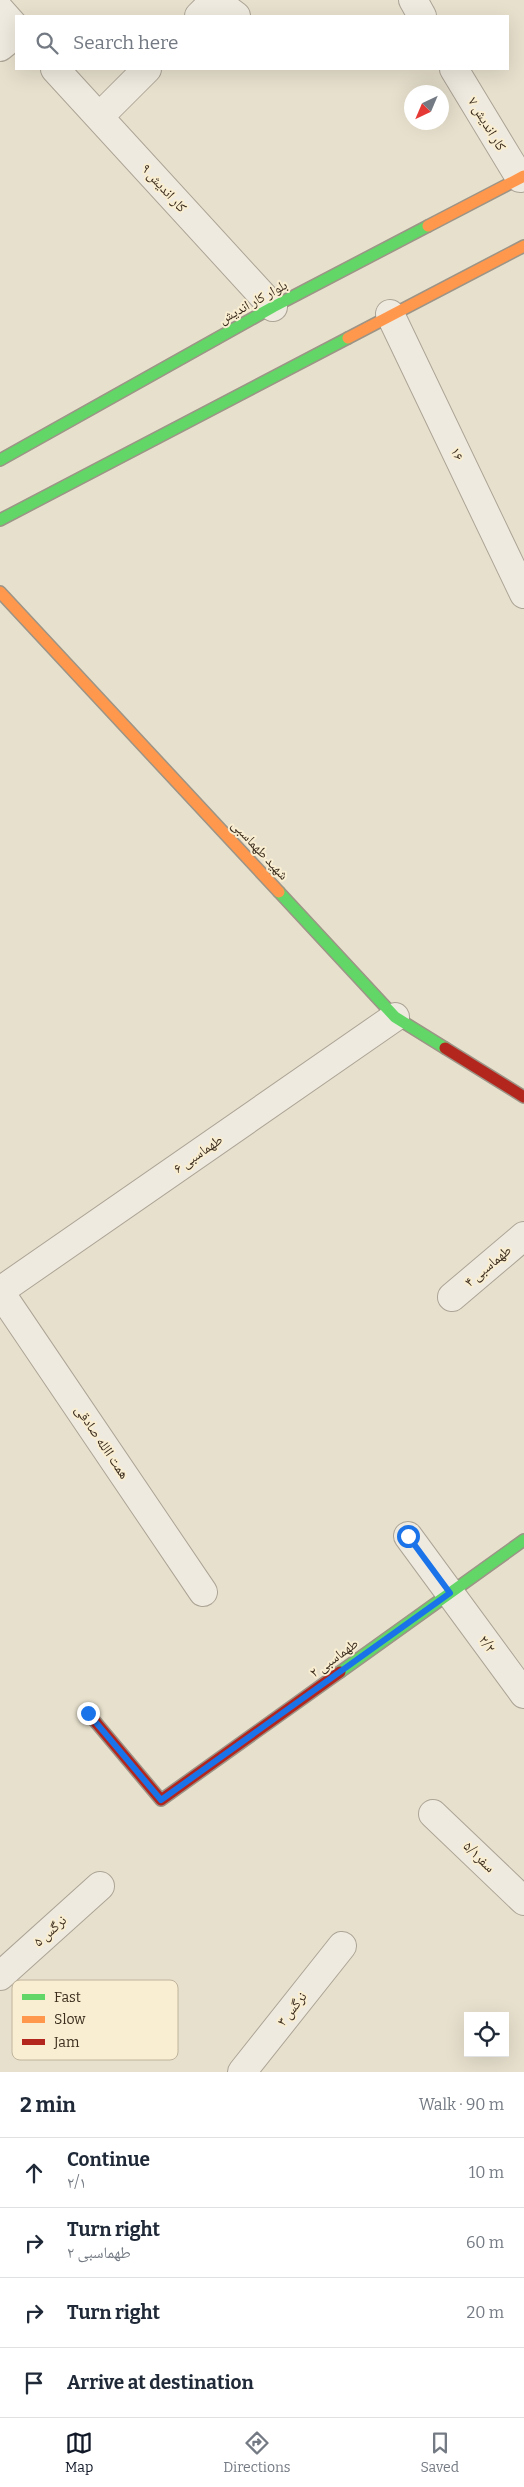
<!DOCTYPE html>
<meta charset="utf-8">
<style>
:root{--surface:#fff;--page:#f6f6f7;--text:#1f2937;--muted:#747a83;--line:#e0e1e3;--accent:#111827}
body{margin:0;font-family:Bitter,"Noto Naskh Arabic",serif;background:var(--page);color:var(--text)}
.controls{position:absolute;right:15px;bottom:15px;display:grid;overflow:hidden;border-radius:0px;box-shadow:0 5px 20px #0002}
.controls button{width:45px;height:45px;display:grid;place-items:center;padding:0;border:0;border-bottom:1px solid var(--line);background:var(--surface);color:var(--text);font:25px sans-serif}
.compass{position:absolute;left:404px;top:85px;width:45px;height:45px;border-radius:50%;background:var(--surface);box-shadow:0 5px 20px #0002;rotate:224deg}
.stop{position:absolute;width:15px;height:15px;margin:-11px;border:4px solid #1a73e8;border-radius:50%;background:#fff}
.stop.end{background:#1a73e8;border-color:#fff;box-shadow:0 1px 5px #0008}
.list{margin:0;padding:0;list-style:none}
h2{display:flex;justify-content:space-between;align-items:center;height:65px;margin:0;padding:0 20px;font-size:21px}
h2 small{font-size:16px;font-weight:400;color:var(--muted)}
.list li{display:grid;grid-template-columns:32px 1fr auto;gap:15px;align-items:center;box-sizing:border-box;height:70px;padding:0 20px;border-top:1px solid var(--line)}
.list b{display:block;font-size:19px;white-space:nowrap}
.list p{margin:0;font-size:16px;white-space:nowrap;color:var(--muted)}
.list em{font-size:16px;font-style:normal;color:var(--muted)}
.icon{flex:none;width:28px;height:28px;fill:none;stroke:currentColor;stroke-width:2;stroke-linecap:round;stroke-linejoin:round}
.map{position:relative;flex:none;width:524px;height:2072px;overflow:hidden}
.search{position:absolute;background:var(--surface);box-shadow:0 5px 20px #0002;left:15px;right:15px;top:15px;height:55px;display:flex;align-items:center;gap:12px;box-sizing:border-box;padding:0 18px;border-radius:0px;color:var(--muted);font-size:19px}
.sheet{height:345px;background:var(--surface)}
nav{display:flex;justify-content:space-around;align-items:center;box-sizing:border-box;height:70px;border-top:1px solid var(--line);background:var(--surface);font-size:14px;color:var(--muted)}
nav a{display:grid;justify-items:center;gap:2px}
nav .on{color:var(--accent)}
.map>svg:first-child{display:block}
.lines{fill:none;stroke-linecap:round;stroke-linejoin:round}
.street-casing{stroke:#aca496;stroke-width:30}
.fast-casing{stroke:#9c9486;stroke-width:14}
.slow-casing{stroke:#9c9486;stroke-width:14}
.jam-casing{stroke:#9c9486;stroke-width:14}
.street{stroke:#efeadf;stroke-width:28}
.fast{stroke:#63d668;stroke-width:11}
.slow{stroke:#ff974d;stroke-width:11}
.jam{stroke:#b3261e;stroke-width:11}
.route{stroke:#1a73e8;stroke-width:6}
.labels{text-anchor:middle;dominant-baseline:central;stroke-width:4;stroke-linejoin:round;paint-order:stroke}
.street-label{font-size:14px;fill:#3c2d1d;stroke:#f9eed2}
.key{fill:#f9eed2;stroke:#c0b49c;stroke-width:1}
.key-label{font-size:14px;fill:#3c2d1d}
</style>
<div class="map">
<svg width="524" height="2072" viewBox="0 0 524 2072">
<rect width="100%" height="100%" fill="#e7e0cd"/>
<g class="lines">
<defs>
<path id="street" d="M 215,0 L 236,16
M 413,0 L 422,16
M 0,10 L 16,28
M 199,16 L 215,0
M 0,47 L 16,34
M 55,69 L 273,307
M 454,69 L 520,178
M 100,116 L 147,69
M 390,314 L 524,594
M 0,1291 L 395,1017
M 0,1292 L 203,1592
M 452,1297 L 524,1236
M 408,1536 L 524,1694
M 433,1814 L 524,1901
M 0,1976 L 100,1886
M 242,2072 L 342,1946"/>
<path id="fast" d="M 0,460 L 273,307 L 428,226
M 0,520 L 348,338
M 279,892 L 395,1017 L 445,1048
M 340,1672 L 524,1540"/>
<path id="slow" d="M 428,226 L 524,176
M 348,338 L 524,246
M 0,592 L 279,892"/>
<path id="jam" d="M 445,1048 L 524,1097
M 88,1713 L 161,1800 L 340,1672"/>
</defs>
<use href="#street" class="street-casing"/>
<use href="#fast" class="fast-casing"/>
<use href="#slow" class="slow-casing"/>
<use href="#jam" class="jam-casing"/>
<use href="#street" class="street"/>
<use href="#fast" class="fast"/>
<use href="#slow" class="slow"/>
<use href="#jam" class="jam"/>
</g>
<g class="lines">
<path class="route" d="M 88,1713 L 161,1800 L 450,1593 L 408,1536"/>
</g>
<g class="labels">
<g class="street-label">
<text transform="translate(487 124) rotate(59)">۷ کار اندیش</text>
<text transform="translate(164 188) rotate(48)">۹ کار اندیش</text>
<text transform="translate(253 302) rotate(-29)">بلوار کار اندیش</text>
<text transform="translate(457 454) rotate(64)">۱۶</text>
<text transform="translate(260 850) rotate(47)">شهید طهماسبی</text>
<text transform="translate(198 1154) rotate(-35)">۶ طهماسبی</text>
<text transform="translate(488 1266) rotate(-40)">۴ طهماسبی</text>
<text transform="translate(102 1442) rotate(56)">همت االله صادقی</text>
<text transform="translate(487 1644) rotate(54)">۲/۲</text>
<text transform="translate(334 1658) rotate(-36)">۲ طهماسبی</text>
<text transform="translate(479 1857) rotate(44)">۵/۱سفر</text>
<text transform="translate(50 1931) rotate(-42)">۵ نرگس</text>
<text transform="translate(292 2009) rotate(-52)">۳ نرگس</text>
</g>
</g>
<rect x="12" y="1980" width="166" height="80" rx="8" class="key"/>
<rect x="22" y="1994" width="23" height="6" fill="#63d668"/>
<rect x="22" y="2016" width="23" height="7" fill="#ff974d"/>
<rect x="22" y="2039" width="23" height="6" fill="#b3261e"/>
<g class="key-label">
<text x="54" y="2002">Fast</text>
<text x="54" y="2024">Slow</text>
<text x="54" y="2047">Jam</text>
</g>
</svg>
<div class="controls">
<button><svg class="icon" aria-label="locate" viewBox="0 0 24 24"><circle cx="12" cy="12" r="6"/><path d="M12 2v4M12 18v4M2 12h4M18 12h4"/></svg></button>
</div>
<svg class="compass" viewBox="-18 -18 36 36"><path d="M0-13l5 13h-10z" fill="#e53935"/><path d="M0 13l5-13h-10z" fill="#747a83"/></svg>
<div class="stop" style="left:408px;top:1536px"></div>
<div class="stop end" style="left:88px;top:1713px"></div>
<div class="search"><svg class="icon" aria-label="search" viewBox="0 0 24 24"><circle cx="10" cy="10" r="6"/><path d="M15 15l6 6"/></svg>Search here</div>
</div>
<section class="sheet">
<h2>2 min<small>Walk · 90 m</small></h2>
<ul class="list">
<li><svg class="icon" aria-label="ahead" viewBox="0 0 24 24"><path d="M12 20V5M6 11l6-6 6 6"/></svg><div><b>Continue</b><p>۲/۱</p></div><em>10 m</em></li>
<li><svg class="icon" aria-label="right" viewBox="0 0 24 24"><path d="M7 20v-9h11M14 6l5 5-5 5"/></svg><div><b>Turn right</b><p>۲ طهماسبی</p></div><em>60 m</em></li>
<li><svg class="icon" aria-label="right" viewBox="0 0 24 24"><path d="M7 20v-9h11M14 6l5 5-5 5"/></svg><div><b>Turn right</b></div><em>20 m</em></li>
<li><svg class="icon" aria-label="arrive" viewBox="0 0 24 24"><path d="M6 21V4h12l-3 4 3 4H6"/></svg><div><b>Arrive at destination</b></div></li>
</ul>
</section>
<nav>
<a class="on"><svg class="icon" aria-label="map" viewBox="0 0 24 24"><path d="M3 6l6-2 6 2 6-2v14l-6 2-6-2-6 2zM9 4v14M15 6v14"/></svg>Map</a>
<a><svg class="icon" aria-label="directions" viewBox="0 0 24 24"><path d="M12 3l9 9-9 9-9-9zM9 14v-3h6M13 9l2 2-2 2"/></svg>Directions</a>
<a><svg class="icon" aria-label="saved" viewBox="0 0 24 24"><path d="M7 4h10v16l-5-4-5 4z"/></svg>Saved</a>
</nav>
